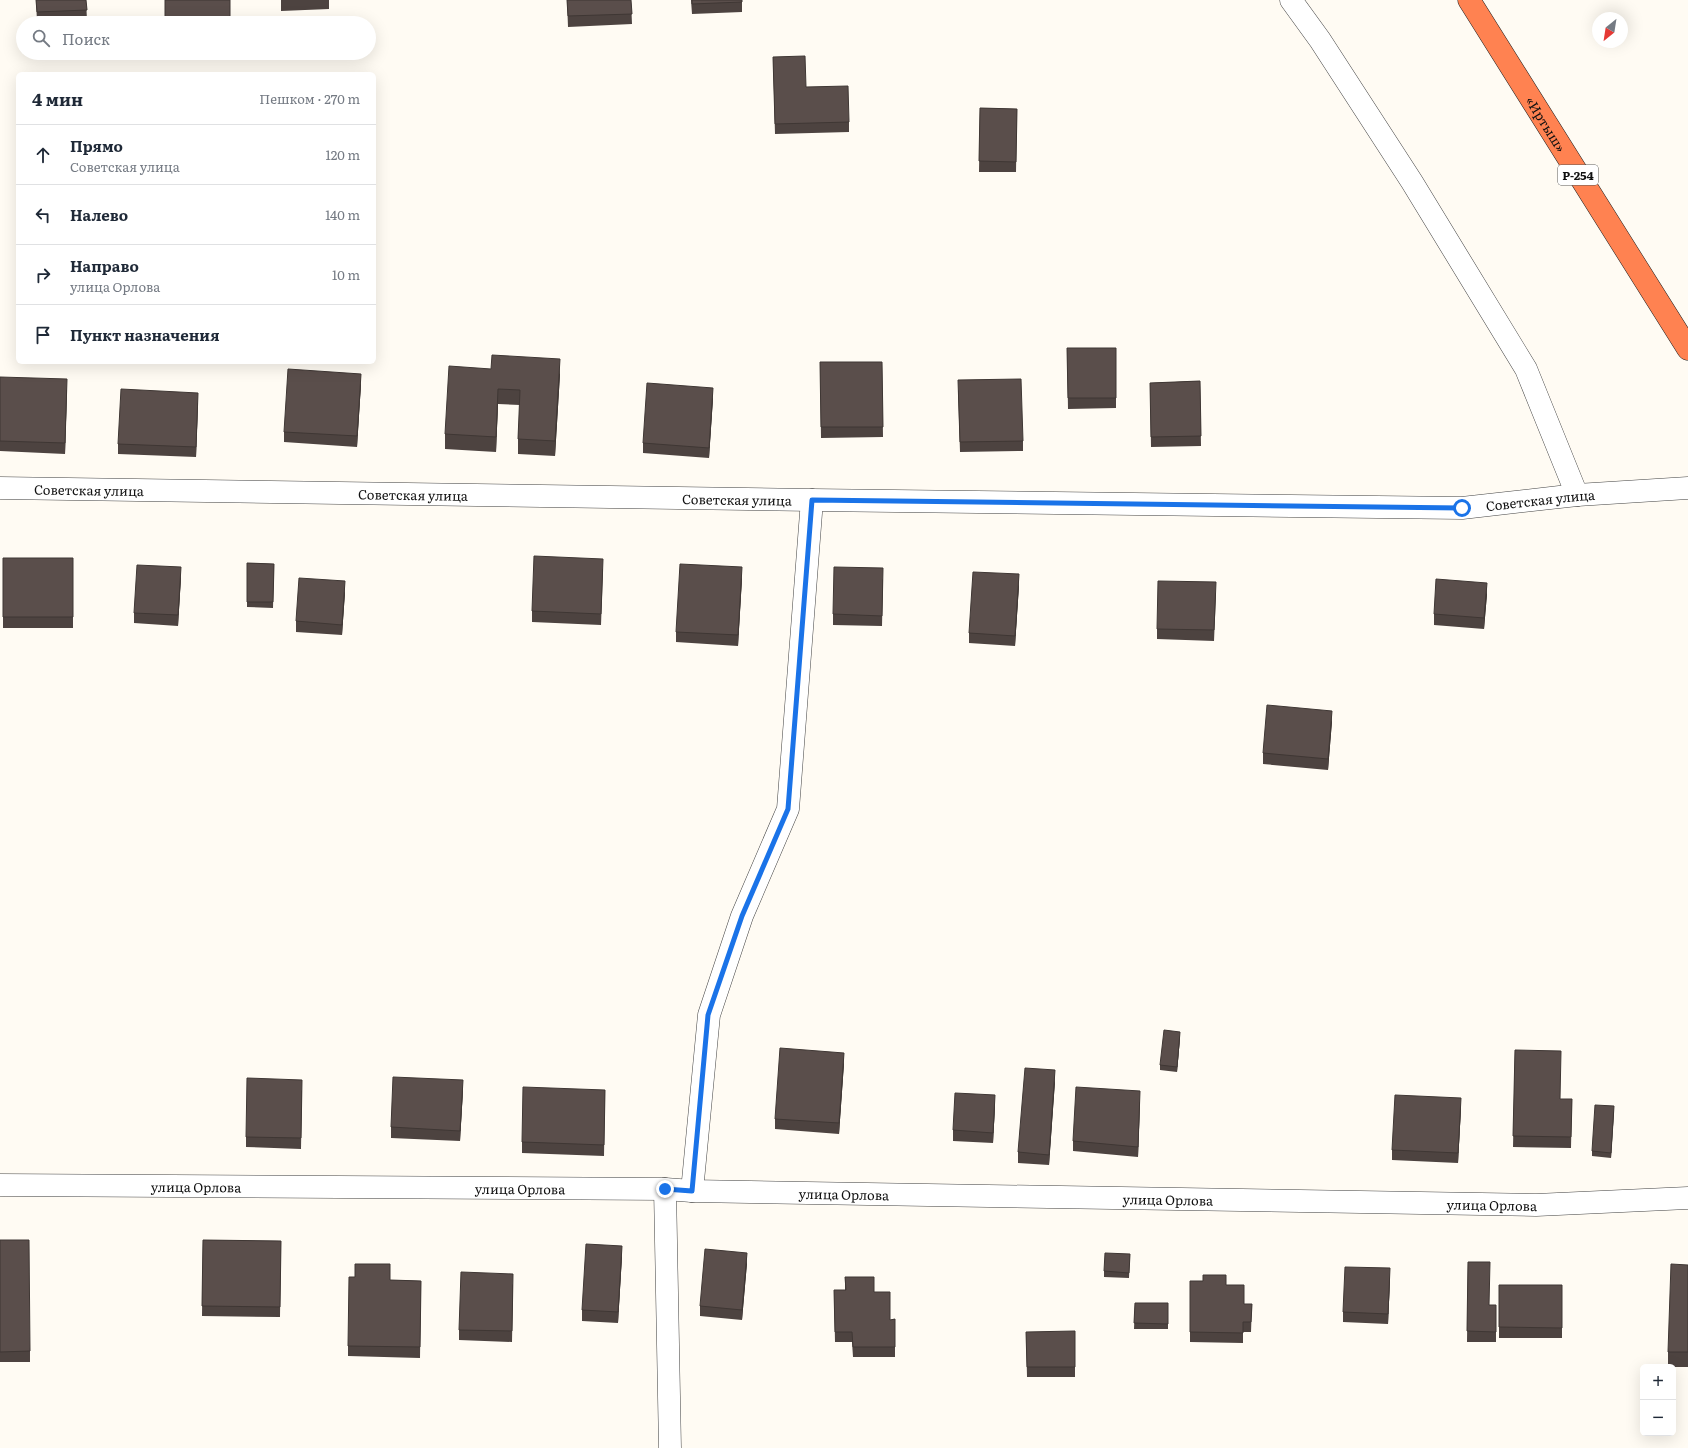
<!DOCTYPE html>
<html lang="ru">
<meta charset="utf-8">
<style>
:root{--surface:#fff;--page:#f2f2f3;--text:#1f2937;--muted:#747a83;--line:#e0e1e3}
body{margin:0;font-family:Literata,serif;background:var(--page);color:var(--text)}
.controls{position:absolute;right:12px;bottom:12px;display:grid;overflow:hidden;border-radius:6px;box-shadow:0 4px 16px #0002}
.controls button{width:36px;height:36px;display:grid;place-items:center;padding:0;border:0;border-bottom:1px solid var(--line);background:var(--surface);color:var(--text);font:20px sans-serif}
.compass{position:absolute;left:1592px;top:12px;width:36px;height:36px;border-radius:50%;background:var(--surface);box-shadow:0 4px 16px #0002;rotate:210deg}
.stop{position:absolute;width:12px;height:12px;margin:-9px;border:3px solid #1a73e8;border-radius:50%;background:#fff}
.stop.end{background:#1a73e8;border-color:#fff;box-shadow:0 1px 4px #0008}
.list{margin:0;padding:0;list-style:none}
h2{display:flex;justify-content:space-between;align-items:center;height:52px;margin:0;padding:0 16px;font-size:17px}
h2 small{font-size:13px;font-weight:400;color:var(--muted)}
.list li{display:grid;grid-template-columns:26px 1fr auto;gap:12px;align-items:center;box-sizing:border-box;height:60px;padding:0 16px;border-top:1px solid var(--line)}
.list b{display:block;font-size:15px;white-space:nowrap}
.list p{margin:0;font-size:13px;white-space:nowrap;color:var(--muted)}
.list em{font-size:13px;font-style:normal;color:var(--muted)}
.icon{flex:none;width:22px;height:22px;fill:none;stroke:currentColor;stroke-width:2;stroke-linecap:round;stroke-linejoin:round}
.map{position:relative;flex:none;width:1688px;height:1448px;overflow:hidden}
.search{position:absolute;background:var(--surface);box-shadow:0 4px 16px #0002;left:16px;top:16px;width:360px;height:44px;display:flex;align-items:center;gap:10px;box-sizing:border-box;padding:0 14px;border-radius:22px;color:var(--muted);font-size:15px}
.panel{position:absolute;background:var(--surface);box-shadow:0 4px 16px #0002;left:16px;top:72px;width:360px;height:292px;border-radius:6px}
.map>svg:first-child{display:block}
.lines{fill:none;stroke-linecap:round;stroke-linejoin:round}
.minor-casing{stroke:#434343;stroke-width:23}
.highway-casing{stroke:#212121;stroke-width:23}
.minor{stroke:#fff;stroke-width:22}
.highway{stroke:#ff8251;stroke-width:22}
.wall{fill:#4d4340}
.shaded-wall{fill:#3f3734}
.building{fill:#5a4e4b;stroke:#3f3734}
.route{stroke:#1a73e8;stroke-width:5}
.labels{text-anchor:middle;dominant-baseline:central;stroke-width:4;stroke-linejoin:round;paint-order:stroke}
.shield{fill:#fff;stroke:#585858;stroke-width:1}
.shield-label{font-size:12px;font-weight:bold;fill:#101010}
.street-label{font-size:13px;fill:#101010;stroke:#fff}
</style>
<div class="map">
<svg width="1688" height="1448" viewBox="0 0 1688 1448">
<rect width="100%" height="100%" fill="#fffbf3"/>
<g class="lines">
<defs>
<g id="minor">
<path d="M 1291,0 L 1320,40 L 1412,182 L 1526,369 L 1577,495"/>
<path id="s1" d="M 0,488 L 812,500 L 1462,508 L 1577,495 L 1688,488"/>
<path id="s2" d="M 0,1185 L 665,1189 L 692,1191 L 1536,1205 L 1688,1198"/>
<path d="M 665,1189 L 670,1448"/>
<path d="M 692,1191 L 709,1015 L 742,916 L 788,809 L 812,500"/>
</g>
<g id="highway">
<path id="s3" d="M 1469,0 L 1688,349"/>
</g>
</defs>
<use href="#minor" class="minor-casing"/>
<use href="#highway" class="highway-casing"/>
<use href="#minor" class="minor"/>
<use href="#highway" class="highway"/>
</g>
<path class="wall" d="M 36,0 L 86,0 L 87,20 L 37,22 Z
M 281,0 L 329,0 L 329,9 L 281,11 Z
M 567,0 L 631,0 L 632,24 L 568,27 Z
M 691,0 L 742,0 L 742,12 L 692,14 Z
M 773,57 L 806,87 L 849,122 L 849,132 L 775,134 Z
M 980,108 L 1017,109 L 1016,172 L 979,172 Z
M 1067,348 L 1116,348 L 1116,408 L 1068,409 Z
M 820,362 L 882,362 L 883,437 L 821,438 Z
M 491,369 L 560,374 L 555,456 L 518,454 L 518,439 L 520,405 L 498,404 L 496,452 L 445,449 L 445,434 Z
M 0,377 L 67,390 L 65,454 L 0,451 Z
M 1200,381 L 1201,446 L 1151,447 L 1150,383 Z
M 361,384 L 357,447 L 284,442 L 284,432 Z
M 958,390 L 1023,441 L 1023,451 L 960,452 Z
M 713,398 L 709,458 L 643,453 L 643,443 Z
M 198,403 L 196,457 L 118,454 L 118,444 Z
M 3,558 L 73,558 L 73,628 L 3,628 Z
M 247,563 L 274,564 L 273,608 L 247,607 Z
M 603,569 L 601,625 L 532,622 L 532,611 Z
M 181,577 L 178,626 L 134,623 L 134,613 Z
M 742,578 L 738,646 L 676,642 L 676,632 Z
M 883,579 L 882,626 L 833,625 L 833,614 Z
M 1019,585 L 1015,646 L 969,643 L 969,633 Z
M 345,592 L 342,635 L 296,632 L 296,621 Z
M 1216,593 L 1214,641 L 1157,639 L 1157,629 Z
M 1487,594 L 1484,629 L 1434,625 L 1434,614 Z
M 1332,721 L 1328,770 L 1263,764 L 1263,753 Z
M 1180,1038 L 1177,1072 L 1160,1070 L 1160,1065 Z
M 1515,1050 L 1560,1099 L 1572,1099 L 1571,1148 L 1513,1147 Z
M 844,1063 L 839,1134 L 775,1129 L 775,1119 Z
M 1055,1081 L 1049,1165 L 1018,1163 L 1018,1152 Z
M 302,1090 L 301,1149 L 246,1147 L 246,1137 Z
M 463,1090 L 460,1141 L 391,1138 L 391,1127 Z
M 605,1090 L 604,1156 L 522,1153 L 522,1142 Z
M 1140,1102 L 1138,1157 L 1073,1151 L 1073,1141 Z
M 995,1106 L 993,1143 L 953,1141 L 953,1130 Z
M 1461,1108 L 1458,1163 L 1392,1160 L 1392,1150 Z
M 1614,1111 L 1611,1158 L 1592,1156 L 1592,1151 Z
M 0,1240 L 30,1351 L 30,1362 L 0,1362 Z
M 203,1240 L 281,1241 L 280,1317 L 202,1316 Z
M 1130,1254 L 1129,1278 L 1104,1277 L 1104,1271 Z
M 622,1256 L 618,1323 L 582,1321 L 582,1310 Z
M 1468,1262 L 1489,1305 L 1496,1305 L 1496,1342 L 1467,1342 Z
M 747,1263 L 742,1320 L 700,1316 L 700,1306 Z
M 1688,1265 L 1688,1367 L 1668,1367 L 1668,1352 Z
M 845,1277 L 874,1292 L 890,1320 L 895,1319 L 895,1357 L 853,1357 L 852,1342 L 835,1342 L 834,1290 L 845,1290 Z
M 1390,1279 L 1388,1324 L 1343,1322 L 1343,1312 Z
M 390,1280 L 421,1281 L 420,1358 L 348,1356 L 348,1346 Z
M 1190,1281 L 1226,1285 L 1244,1304 L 1252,1304 L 1251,1332 L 1243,1332 L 1243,1343 L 1190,1342 Z
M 513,1284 L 512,1342 L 459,1340 L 459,1330 Z
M 1499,1285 L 1562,1285 L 1562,1338 L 1499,1338 Z
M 1135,1303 L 1168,1303 L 1168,1329 L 1134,1329 Z
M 1026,1332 L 1075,1367 L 1075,1377 L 1027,1377 Z"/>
<path class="shaded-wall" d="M 560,359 L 560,374 L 555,456 L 555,441 Z
M 361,374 L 361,384 L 357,447 L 357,436 Z
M 67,379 L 67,390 L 65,454 L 65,443 Z
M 713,388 L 713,398 L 709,458 L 709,448 Z
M 498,389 L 498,404 L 496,452 L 496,437 Z
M 198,393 L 198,403 L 196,457 L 196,447 Z
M 181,567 L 181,577 L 178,626 L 178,615 Z
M 742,567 L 742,578 L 738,646 L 738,635 Z
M 1019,574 L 1019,585 L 1015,646 L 1015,636 Z
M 345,581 L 345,592 L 342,635 L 342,625 Z
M 1487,583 L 1487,594 L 1484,629 L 1484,618 Z
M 1332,711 L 1332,721 L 1328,770 L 1328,759 Z
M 1180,1032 L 1180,1038 L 1177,1072 L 1177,1067 Z
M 844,1053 L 844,1063 L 839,1134 L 839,1123 Z
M 1055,1070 L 1055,1081 L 1049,1165 L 1049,1155 Z
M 463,1080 L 463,1090 L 460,1141 L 460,1131 Z
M 1140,1091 L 1140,1102 L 1138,1157 L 1138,1147 Z
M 995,1095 L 995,1106 L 993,1143 L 993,1133 Z
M 1461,1098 L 1461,1108 L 1458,1163 L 1458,1153 Z
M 1614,1106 L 1614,1111 L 1611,1158 L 1611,1153 Z
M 622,1246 L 622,1256 L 618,1323 L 618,1312 Z
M 747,1253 L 747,1263 L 742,1320 L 742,1310 Z
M 1390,1268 L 1390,1279 L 1388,1324 L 1388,1314 Z"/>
<path class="building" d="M 36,0 L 86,0 L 87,10 L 37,12 Z
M 165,0 L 230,0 L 230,23 L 165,23 Z
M 567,0 L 631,0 L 632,14 L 568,16 Z
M 692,0 L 742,0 L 742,2 L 692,4 Z
M 805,56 L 806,87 L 848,86 L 849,122 L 775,124 L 773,57 Z
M 980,108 L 1017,109 L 1016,162 L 979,161 Z
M 1067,348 L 1116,348 L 1116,398 L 1068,398 Z
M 492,355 L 560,359 L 555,441 L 518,439 L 520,390 L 498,389 L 496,437 L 445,434 L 449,366 L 491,369 Z
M 820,362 L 882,362 L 883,427 L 821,427 Z
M 288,369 L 361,374 L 357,436 L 284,432 Z
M 0,377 L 67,379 L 65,443 L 0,441 Z
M 1021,379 L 1023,441 L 960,442 L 958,380 Z
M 1200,381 L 1201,436 L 1151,437 L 1150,383 Z
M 647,383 L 713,388 L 709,448 L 643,443 Z
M 121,389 L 198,393 L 196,447 L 118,444 Z
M 534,556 L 603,559 L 601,614 L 532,611 Z
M 3,558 L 73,558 L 73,617 L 3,617 Z
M 247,563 L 274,564 L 273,602 L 247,602 Z
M 680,564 L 742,567 L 738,635 L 676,632 Z
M 137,565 L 181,567 L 178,615 L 134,613 Z
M 834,567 L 883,568 L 882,616 L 833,614 Z
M 973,572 L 1019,574 L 1015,636 L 969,633 Z
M 299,578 L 345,581 L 342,625 L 296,621 Z
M 1436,579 L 1487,583 L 1484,618 L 1434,614 Z
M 1158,581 L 1216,582 L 1214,630 L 1157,629 Z
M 1267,705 L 1332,711 L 1328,759 L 1263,753 Z
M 1164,1030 L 1180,1032 L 1177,1067 L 1160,1065 Z
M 780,1048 L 844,1053 L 839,1123 L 775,1119 Z
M 1515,1050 L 1561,1051 L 1560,1099 L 1572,1099 L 1571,1137 L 1513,1136 Z
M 1025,1068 L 1055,1070 L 1049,1155 L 1018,1152 Z
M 393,1077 L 463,1080 L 460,1131 L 391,1127 Z
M 247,1078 L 302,1080 L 301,1138 L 246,1137 Z
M 523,1087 L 605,1090 L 604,1145 L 522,1142 Z
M 1076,1087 L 1140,1091 L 1138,1147 L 1073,1141 Z
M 955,1093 L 995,1095 L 993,1133 L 953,1130 Z
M 1395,1095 L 1461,1098 L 1458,1153 L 1392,1150 Z
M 1595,1105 L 1614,1106 L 1611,1153 L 1592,1151 Z
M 0,1240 L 29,1240 L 30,1351 L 0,1352 Z
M 203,1240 L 281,1241 L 280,1307 L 202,1306 Z
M 586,1244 L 622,1246 L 618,1312 L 582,1310 Z
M 705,1249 L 747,1253 L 742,1310 L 700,1306 Z
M 1105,1253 L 1130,1254 L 1129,1273 L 1104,1271 Z
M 1468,1262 L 1490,1262 L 1489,1305 L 1496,1305 L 1496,1332 L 1467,1331 Z
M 355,1264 L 390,1264 L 390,1280 L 421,1281 L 420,1347 L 348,1346 L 349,1277 L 355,1277 Z
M 1671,1264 L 1688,1265 L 1688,1352 L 1668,1352 Z
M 1345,1267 L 1390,1268 L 1388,1314 L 1343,1312 Z
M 461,1272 L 513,1274 L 512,1331 L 459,1330 Z
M 1203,1275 L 1226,1275 L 1226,1285 L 1244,1285 L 1244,1304 L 1252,1304 L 1251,1322 L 1243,1322 L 1243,1333 L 1190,1332 L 1190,1281 L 1203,1281 Z
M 845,1277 L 874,1277 L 874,1292 L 890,1292 L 890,1320 L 895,1319 L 895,1347 L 853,1347 L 852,1332 L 835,1332 L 834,1290 L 846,1290 Z
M 1499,1285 L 1562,1285 L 1562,1328 L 1499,1327 Z
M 1135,1303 L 1168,1303 L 1168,1324 L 1134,1323 Z
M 1075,1331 L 1075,1367 L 1027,1367 L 1026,1332 Z"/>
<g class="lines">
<path class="route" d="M 665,1189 L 692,1191 L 708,1015 L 742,916 L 788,809 L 812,500 L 1462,508"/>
</g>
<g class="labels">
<rect class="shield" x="1558" y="165" width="40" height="20" rx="3"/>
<g class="shield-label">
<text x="1578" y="175">Р-254</text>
</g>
<g class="street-label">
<text stroke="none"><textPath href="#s3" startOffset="146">«Иртыш»</textPath></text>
<text stroke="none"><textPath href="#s1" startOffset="89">Советская улица</textPath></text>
<text stroke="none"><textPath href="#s1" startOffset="413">Советская улица</textPath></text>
<text stroke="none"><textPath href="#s1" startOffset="737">Советская улица</textPath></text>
<text stroke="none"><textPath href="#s1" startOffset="1541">Советская улица</textPath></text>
<text stroke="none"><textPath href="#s2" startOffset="196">улица Орлова</textPath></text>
<text stroke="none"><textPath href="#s2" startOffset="520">улица Орлова</textPath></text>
<text stroke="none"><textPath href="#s2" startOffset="844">улица Орлова</textPath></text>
<text stroke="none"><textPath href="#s2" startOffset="1168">улица Орлова</textPath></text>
<text stroke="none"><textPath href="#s2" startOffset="1492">улица Орлова</textPath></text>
</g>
</g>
</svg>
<div class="controls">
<button>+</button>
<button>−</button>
</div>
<svg class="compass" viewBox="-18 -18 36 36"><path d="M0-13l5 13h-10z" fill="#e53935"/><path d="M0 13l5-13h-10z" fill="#747a83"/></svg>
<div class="stop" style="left:1462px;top:508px"></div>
<div class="stop end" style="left:665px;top:1189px"></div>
<div class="search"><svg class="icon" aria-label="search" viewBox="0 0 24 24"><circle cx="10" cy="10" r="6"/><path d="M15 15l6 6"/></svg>Поиск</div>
<section class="panel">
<h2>4 мин<small>Пешком · 270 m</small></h2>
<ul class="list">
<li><svg class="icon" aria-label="ahead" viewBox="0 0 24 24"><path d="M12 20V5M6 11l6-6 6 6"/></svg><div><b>Прямо</b><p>Советская улица</p></div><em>120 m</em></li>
<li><svg class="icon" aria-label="left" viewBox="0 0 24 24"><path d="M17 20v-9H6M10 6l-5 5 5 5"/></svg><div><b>Налево</b></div><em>140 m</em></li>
<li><svg class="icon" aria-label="right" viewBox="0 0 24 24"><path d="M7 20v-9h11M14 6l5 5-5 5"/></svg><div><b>Направо</b><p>улица Орлова</p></div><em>10 m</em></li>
<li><svg class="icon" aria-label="arrive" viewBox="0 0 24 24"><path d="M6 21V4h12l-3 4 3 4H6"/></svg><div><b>Пункт назначения</b></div></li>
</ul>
</section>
</div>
